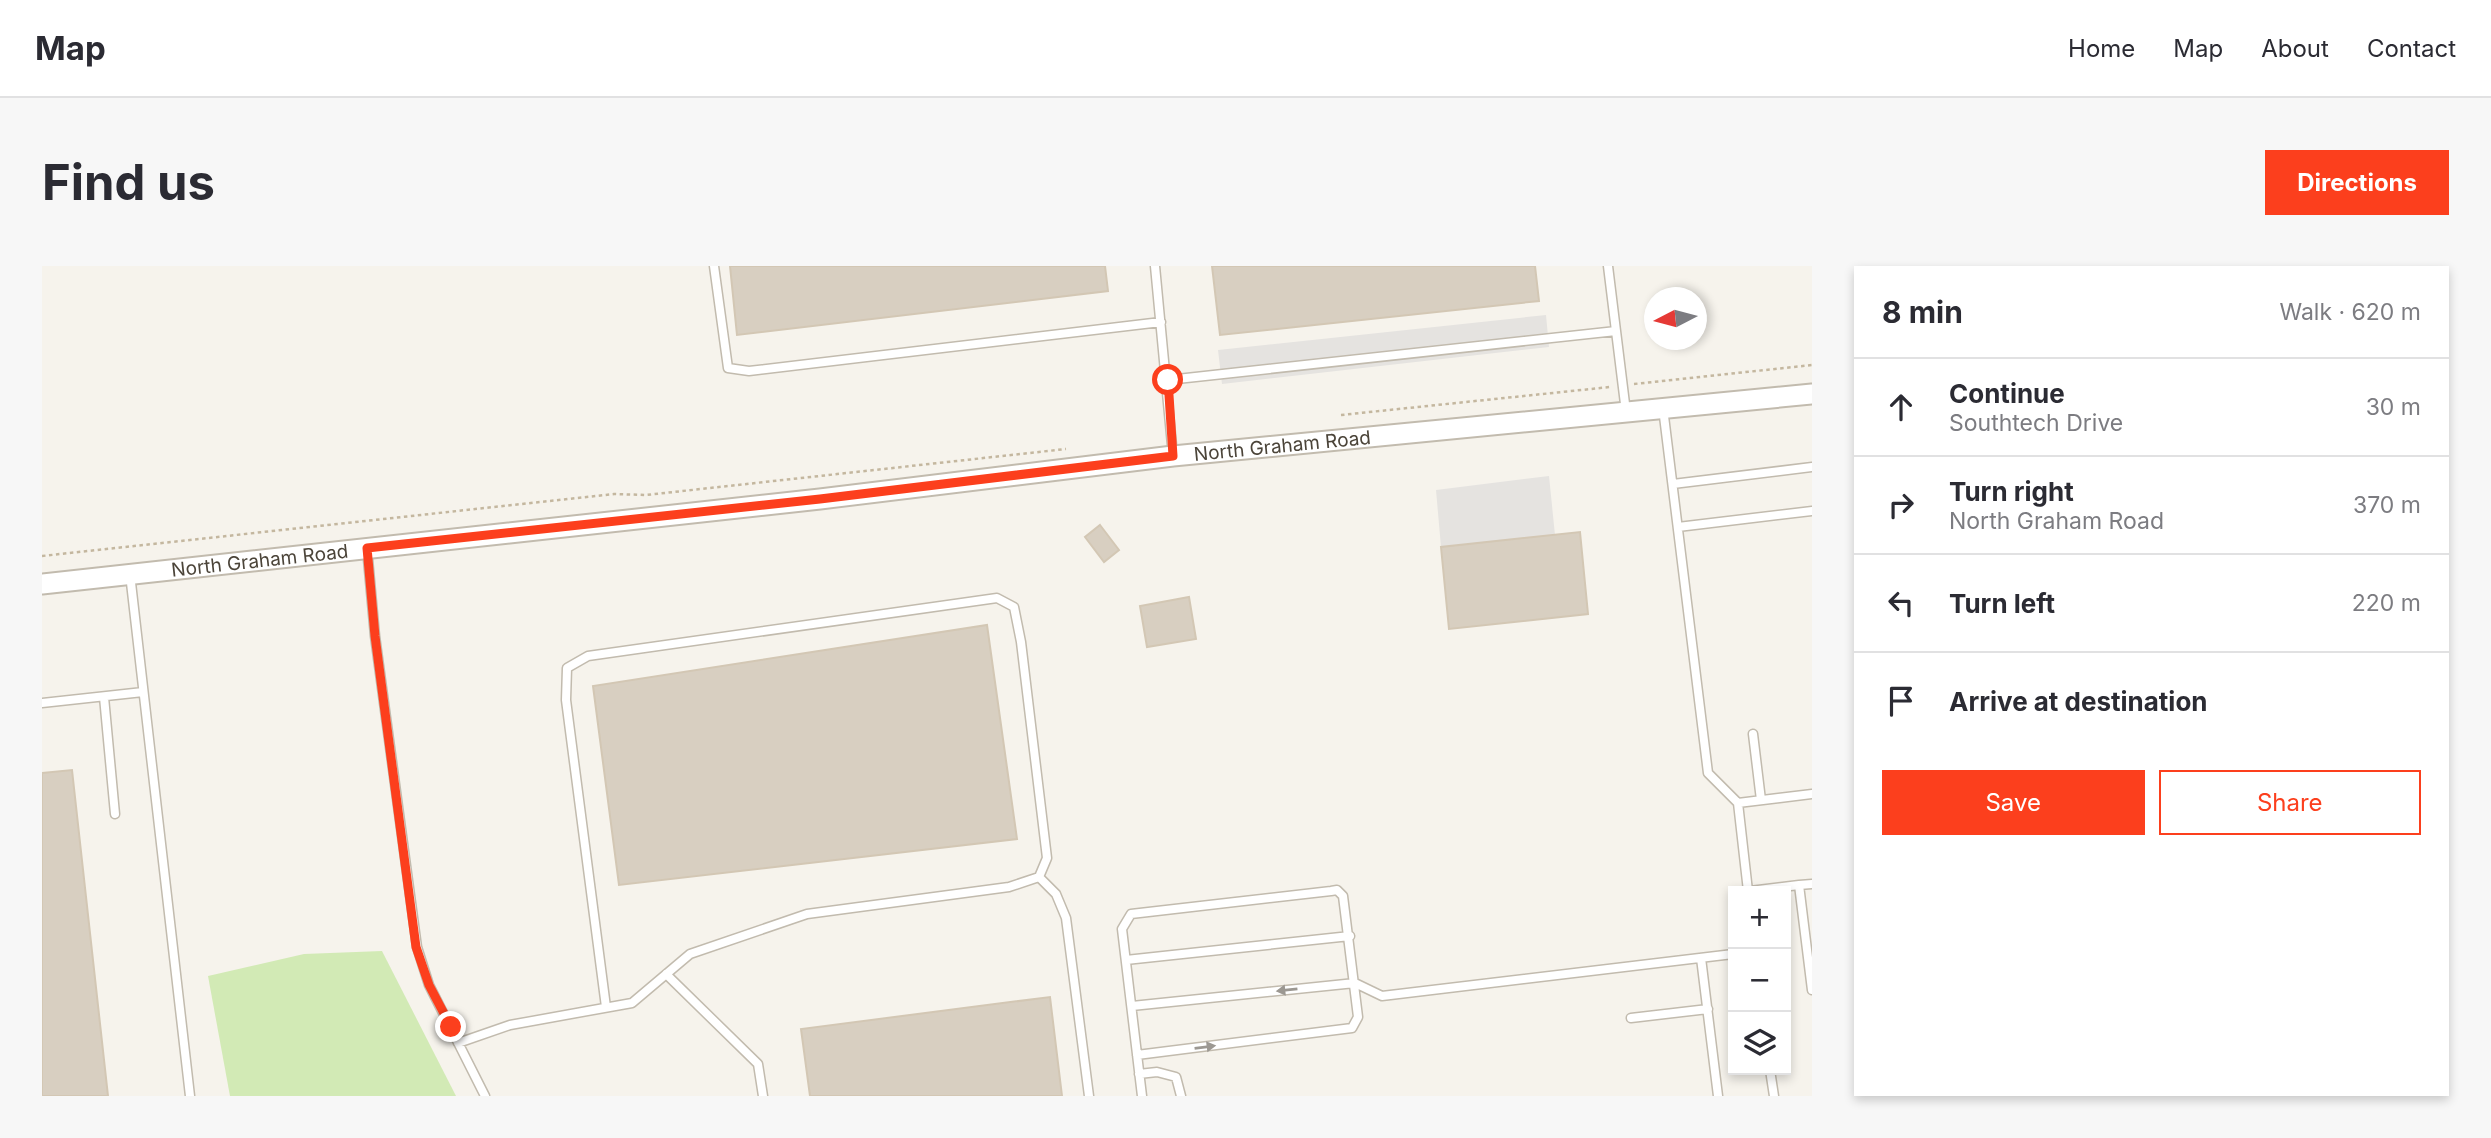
<!DOCTYPE html>
<meta charset="utf-8">
<style>
:root{--surface:#fff;--page:#f7f7f7;--text:#2b2b33;--muted:#7c7c81;--line:#e1e1e2;--accent:#fc3f1d}
body{margin:0;font-family:Inter,sans-serif;background:var(--page);color:var(--text)}
.controls{position:absolute;right:21px;bottom:21px;display:grid;overflow:hidden;border-radius:0px;box-shadow:0 4px 10px #0003}
.controls button{width:63px;height:63px;display:grid;place-items:center;padding:0;border:0;border-bottom:2px solid var(--line);background:var(--surface);color:var(--text);font:35px sans-serif}
.compass{position:absolute;left:1602px;top:21px;width:63px;height:63px;border-radius:50%;background:var(--surface);box-shadow:0 4px 10px #0003;rotate:264deg}
.stop{position:absolute;width:21px;height:21px;margin:-16px;border:5px solid #fc3f1d;border-radius:50%;background:#fff}
.stop.end{background:#fc3f1d;border-color:#fff;box-shadow:0 2px 7px #0008}
.list{margin:0;padding:0;list-style:none}
h2{display:flex;justify-content:space-between;align-items:center;height:91px;margin:0;padding:0 28px;font-size:30px}
h2 small{font-size:23px;font-weight:400;color:var(--muted)}
.list li{display:grid;grid-template-columns:46px 1fr auto;gap:21px;align-items:center;box-sizing:border-box;height:98px;padding:0 28px;border-top:2px solid var(--line)}
.list b{display:block;font-size:26px;white-space:nowrap}
.list p{margin:0;font-size:23px;white-space:nowrap;color:var(--muted)}
.list em{font-size:23px;font-style:normal;color:var(--muted)}
.actions{display:flex;gap:14px;padding:21px 28px}
.actions a{flex:1;padding:16px 0;border:2px solid var(--accent);border-radius:0px;text-align:center;font-size:24px;color:var(--accent)}
.actions .main{background:var(--accent);color:#fff}
.icon{flex:none;width:38px;height:38px;fill:none;stroke:currentColor;stroke-width:2;stroke-linecap:round;stroke-linejoin:round}
.map{position:relative;flex:none;width:1770px;height:830px;overflow:hidden;border-radius:0px}
header{display:flex;align-items:center;gap:42px;box-sizing:border-box;height:98px;padding:0 35px;background:var(--surface);border-bottom:2px solid var(--line)}
header strong{font-size:33px}
nav{display:flex;gap:38px;margin-inline-start:auto;font-size:24px}
.intro{display:flex;align-items:center;justify-content:space-between;box-sizing:border-box;height:168px;padding:0 42px}
h1{margin:0;font-size:49px}
.button{padding:18px 32px;border-radius:0px;background:var(--accent);color:#fff;font-size:24px;font-weight:700}
main{display:flex;gap:42px;padding:0 42px}
aside{flex:1;background:var(--surface);border-radius:0px;box-shadow:0 4px 10px #0003}
.map>svg:first-child{display:block}
.green{fill:#d2eab5}
.parking{fill:#e5e3e0}
.building{fill:#d8cfc1;stroke:#d3c7b4;stroke-width:2}
.lines{fill:none;stroke-linecap:round;stroke-linejoin:round}
.service-casing{stroke:#c2bbae;stroke-width:11}
.tertiary-casing{stroke:#c2bbae;stroke-width:23}
.path{stroke:#c4b79f;stroke-width:2.5;stroke-dasharray:3.5 3.5;stroke-linecap:butt}
.service{stroke:#fff;stroke-width:8}
.tertiary{stroke:#fff;stroke-width:19}
.oneway{fill:#9c9892}
.route{stroke:#fc3f1d;stroke-width:9}
.labels{text-anchor:middle;dominant-baseline:central;stroke-width:7;stroke-linejoin:round;paint-order:stroke}
.street-label{font-size:19px;fill:#4b4439;stroke:#fff}
</style>
<header>
<strong>Map</strong>
<nav><a>Home</a><a>Map</a><a>About</a><a>Contact</a></nav>
</header>
<div class="intro"><h1>Find us</h1><a class="button">Directions</a></div>
<main>
<div class="map">
<svg width="1770" height="830" viewBox="0 0 1770 830">
<rect width="100%" height="100%" fill="#f6f3ec"/>
<path class="green" d="M 340,685 L 414,830 L 188,830 L 166,710 L 262,688 Z"/>
<path class="parking" d="M 1504,49 L 1507,81 L 1180,118 L 1176,84 Z
M 1507,210 L 1513,269 L 1399,281 L 1394,224 Z"/>
<path class="building" d="M 688,0 L 1063,0 L 1066,25 L 695,69 Z
M 1170,0 L 1493,0 L 1497,35 L 1178,69 Z
M 1058,259 L 1077,284 L 1062,296 L 1043,271 Z
M 1538,266 L 1546,348 L 1407,363 L 1399,281 Z
M 1147,331 L 1154,373 L 1105,381 L 1098,340 Z
M 945,359 L 975,573 L 577,619 L 551,420 Z
M 30,504 L 66,830 L 0,830 L 0,507 Z
M 1008,731 L 1020,830 L 768,830 L 759,763 Z"/>
<g class="lines">
<defs>
<path id="service" d="M 672,0 L 686,102 L 707,105 L 1119,56
M 1113,0 L 1131,190
M 1574,65 L 1584,146
M 1126,114 L 1574,65 L 1566,0
M 1621,142 L 1666,507 L 1696,537 L 1706,625
M 1631,218 L 1770,201
M 1636,261 L 1770,245
M 325,282 L 333,370 L 375,681 L 387,719 L 443,830
M 88,308 L 148,830
M 62,431 L 73,548
M 0,437 L 101,426
M 1711,468 L 1719,534
M 1696,537 L 1770,528
M 997,611 L 1014,628 L 1024,652 L 1047,830
M 1770,618 L 1757,619 L 1770,724
M 1708,625 L 1757,619
M 1659,692 L 1676,830
M 1084,694 L 1308,670
M 624,708 L 716,798 L 721,830
M 1090,740 L 1313,717 L 1340,730 L 1691,688
M 1589,752 L 1666,743
M 416,777 L 468,759 L 590,737 L 648,688 L 765,648 L 967,621 L 997,611 L 1005,592 L 979,376 L 972,341 L 955,332 L 546,390 L 525,402 L 524,434 L 564,741
M 1095,789 L 1310,762 L 1316,751 L 1301,630 L 1295,624 L 1289,625 L 1089,648 L 1080,663 L 1100,830
M 1728,804 L 1732,830
M 1097,808 L 1115,806 L 1134,811 L 1139,830"/>
<g id="tertiary">
<path id="s1" d="M 0,318 L 778,233 L 1131,190 L 1770,128"/>
</g>
</defs>
<use href="#service" class="service-casing"/>
<use href="#tertiary" class="tertiary-casing"/>
<path class="path" d="M 1592,118 L 1770,99
M 1299,149 L 1568,121
M 0,290 L 572,228 L 604,229 L 1024,183"/>
<use href="#service" class="service"/>
<use href="#tertiary" class="tertiary"/>
</g>
<defs><path id="oneway-solid" d="M-6-.8H1V-3.2L6.5 0L1 3.2V.8H-6Z" transform="scale(1.75)"/></defs>
<g class="oneway">
<use href="#oneway-solid" transform="translate(1245 724) rotate(174)"/>
<use href="#oneway-solid" transform="translate(1163 781) rotate(-7)"/>
</g>
<g class="lines">
<path class="route" d="M 409,761 L 387,719 L 374,681 L 333,370 L 325,282 L 778,233 L 1131,190 L 1126,114"/>
</g>
<g class="labels">
<g class="street-label">
<text stroke="none"><textPath href="#s1" startOffset="1248">North Graham Road</textPath></text>
<text stroke="none"><textPath href="#s1" startOffset="219">North Graham Road</textPath></text>
</g>
</g>
</svg>
<div class="controls">
<button>+</button>
<button>−</button>
<button><svg class="icon" aria-label="layers" viewBox="0 0 24 24"><path d="M12 4l9 5-9 5-9-5zM3 14l9 5 9-5"/></svg></button>
</div>
<svg class="compass" viewBox="-18 -18 36 36"><path d="M0-13l5 13h-10z" fill="#e53935"/><path d="M0 13l5-13h-10z" fill="#7c7c81"/></svg>
<div class="stop" style="left:1126px;top:114px"></div>
<div class="stop end" style="left:409px;top:761px"></div>
</div>
<aside>
<h2>8 min<small>Walk · 620 m</small></h2>
<ul class="list">
<li><svg class="icon" aria-label="ahead" viewBox="0 0 24 24"><path d="M12 20V5M6 11l6-6 6 6"/></svg><div><b>Continue</b><p>Southtech Drive</p></div><em>30 m</em></li>
<li><svg class="icon" aria-label="right" viewBox="0 0 24 24"><path d="M7 20v-9h11M14 6l5 5-5 5"/></svg><div><b>Turn right</b><p>North Graham Road</p></div><em>370 m</em></li>
<li><svg class="icon" aria-label="left" viewBox="0 0 24 24"><path d="M17 20v-9H6M10 6l-5 5 5 5"/></svg><div><b>Turn left</b></div><em>220 m</em></li>
<li><svg class="icon" aria-label="arrive" viewBox="0 0 24 24"><path d="M6 21V4h12l-3 4 3 4H6"/></svg><div><b>Arrive at destination</b></div></li>
</ul>
<div class="actions"><a class="main">Save</a><a>Share</a></div>
</aside>
</main>
